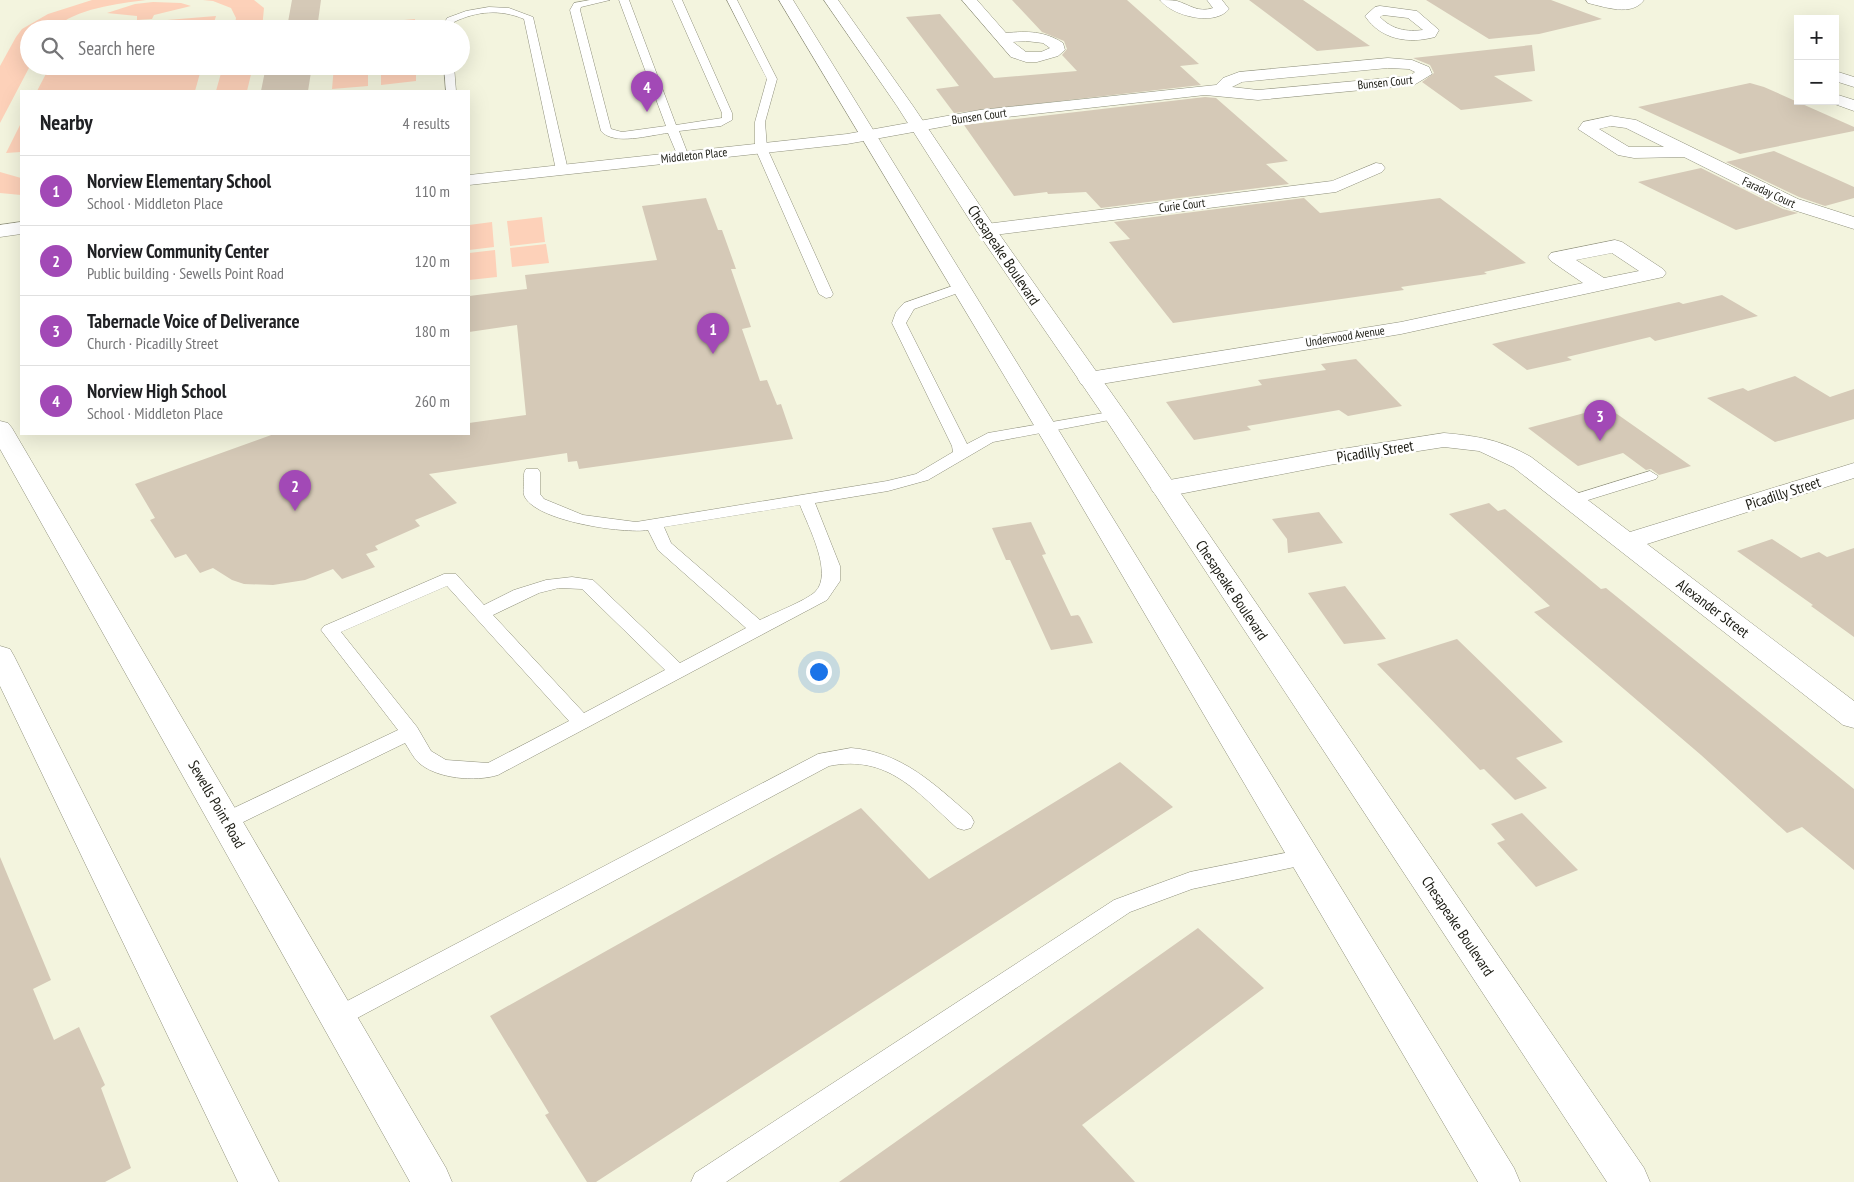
<!DOCTYPE html>
<meta charset="utf-8">
<style>
:root{--surface:#fff;--page:#f2f2f2;--text:#202124;--muted:#757577;--line:#e0e0e0;--accent:#a249b6}
body{margin:0;font-family:"PT Sans Narrow",sans-serif;background:var(--page);color:var(--text)}
.controls{position:absolute;right:15px;top:15px;display:grid;overflow:hidden;border-radius:0px;box-shadow:0 5px 20px #0002}
.controls button{width:45px;height:45px;display:grid;place-items:center;padding:0;border:0;border-bottom:1px solid var(--line);background:var(--surface);color:var(--text);font:25px sans-serif}
.you{position:absolute;left:818px;top:671px;width:18px;height:18px;margin:-12px;border:4px solid #fff;border-radius:50%;background:#1a73e8;box-shadow:0 0 0 8px #1a73e833}
.badge{display:grid;place-items:center;width:32px;height:32px;border-radius:50%;background:var(--accent);color:#fff;font-size:16px;font-weight:700}
.pin{position:absolute;translate:-50% -41px;filter:drop-shadow(0 1px 2px #0008)}
.pin::after{content:'';position:absolute;top:26px;width:18px;height:15px;background:inherit;clip-path:polygon(0 0,100% 0,50% 100%)}
.list{margin:0;padding:0;list-style:none}
h2{display:flex;justify-content:space-between;align-items:center;height:65px;margin:0;padding:0 20px;font-size:21px}
h2 small{font-size:16px;font-weight:400;color:var(--muted)}
.list li{display:grid;grid-template-columns:32px 1fr auto;gap:15px;align-items:center;box-sizing:border-box;height:70px;padding:0 20px;border-top:1px solid var(--line)}
.list b{display:block;font-size:19px;white-space:nowrap}
.list p{margin:0;font-size:16px;white-space:nowrap;color:var(--muted)}
.list em{font-size:16px;font-style:normal;color:var(--muted)}
.icon{flex:none;width:28px;height:28px;fill:none;stroke:currentColor;stroke-width:2;stroke-linecap:round;stroke-linejoin:round}
.map{position:relative;flex:none;width:1854px;height:1182px;overflow:hidden}
.search{position:absolute;background:var(--surface);box-shadow:0 5px 20px #0002;left:20px;top:20px;width:450px;height:55px;display:flex;align-items:center;gap:12px;box-sizing:border-box;padding:0 18px;border-radius:28px;color:var(--muted);font-size:19px}
.panel{position:absolute;background:var(--surface);box-shadow:0 5px 20px #0002;left:20px;top:90px;width:450px;height:345px;border-radius:0px}
.map>svg:first-child{display:block}
.green{fill:#fdd1b9}
.building{fill:#d5c9b7}
.lines{fill:none;stroke-linecap:round;stroke-linejoin:round}
.lane-casing{stroke:#8f907c;stroke-width:1}
.street-casing{stroke:#8f907c;stroke-width:1}
.secondary-casing{stroke:#8f907c;stroke-width:1}
.lane{fill:#fff;fill-rule:evenodd}
.street{fill:#fff;fill-rule:evenodd}
.secondary{fill:#fff;fill-rule:evenodd}
.labels{text-anchor:middle;dominant-baseline:central;stroke-width:5;stroke-linejoin:round;paint-order:stroke}
.far-street-label{font-size:12px;fill:#1b1b13;stroke:#fff}
.street-label{font-size:15px;fill:#1b1b13;stroke:#fff}
</style>
<div class="map">
<svg width="1854" height="1182" viewBox="0 0 1854 1182">
<rect width="100%" height="100%" fill="#f3f4de"/>
<path class="green" d="M 92,0 L 146,0 C 117,4 76,8 54,29 L 29,29 L 30,66 L 0,123 L 0,66 L 16,37 L 22,29 L 48,14 Z
M 203,0 L 254,0 L 264,8 L 262,29 L 234,29 L 236,18 L 231,8 L 213,1 Z
M 153,2 L 181,3 L 191,6 L 154,15 L 152,19 L 137,20 L 137,16 L 107,13 L 135,4 Z
M 216,16 L 212,29 L 69,29 L 69,28 Z
M 415,19 L 415,29 L 382,29 L 383,22 Z
M 50,66 L 202,66 L 195,91 L 37,91 Z
M 223,66 L 253,66 L 247,91 L 216,91 Z
M 334,66 L 368,66 L 368,86 L 332,89 Z
M 381,66 L 416,66 L 416,81 L 381,85 Z
M 21,123 L 21,152 L 6,153 Z
M 0,172 L 21,178 L 21,195 L 0,193 Z
M 542,217 L 545,242 L 510,246 L 507,221 Z
M 492,222 L 494,247 L 469,250 L 469,225 Z
M 546,244 L 549,263 L 512,267 L 510,248 Z
M 495,250 L 497,277 L 469,280 L 469,253 Z"/>
<path class="building" d="M 292,0 L 321,0 L 317,29 L 274,29 L 275,23 L 288,22 Z
M 1012,0 L 1127,0 L 1199,64 L 1180,66 L 1201,85 L 954,113 L 936,89 L 959,86 L 906,17 L 940,14 L 994,78 L 1077,71 L 1062,55 L 1067,49 L 1064,41 L 1042,32 Z
M 1249,0 L 1303,0 L 1370,46 L 1317,51 Z
M 1426,0 L 1551,0 L 1602,19 L 1539,34 L 1489,39 Z
M 1532,45 L 1535,71 L 1494,76 L 1533,101 L 1461,110 L 1422,82 L 1434,73 L 1430,65 L 1413,58 Z
M 266,66 L 312,66 L 308,91 L 261,91 Z
M 1750,83 L 1764,87 L 1854,127 L 1854,131 L 1740,154 L 1638,107 Z
M 1205,97 L 1216,98 L 1288,161 L 1266,164 L 1289,184 L 1101,208 L 1086,192 L 1048,194 L 1047,192 L 1014,196 L 964,125 Z
M 1774,151 L 1854,187 L 1854,198 L 1825,206 L 1799,197 L 1726,162 Z
M 1701,168 L 1783,209 L 1798,213 L 1736,230 L 1638,182 Z
M 706,198 L 718,230 L 722,230 L 736,269 L 731,269 L 751,327 L 742,329 L 760,381 L 767,380 L 777,405 L 781,404 L 793,439 L 579,469 L 577,461 L 568,462 L 567,453 L 429,474 L 457,503 L 415,520 L 420,526 L 375,546 L 378,550 L 366,554 L 375,567 L 342,579 L 333,569 L 305,580 L 273,585 L 244,584 L 232,580 L 213,568 L 200,573 L 186,554 L 175,558 L 150,520 L 155,518 L 135,484 L 274,434 L 469,434 L 469,423 L 526,415 L 517,325 L 469,332 L 469,296 L 527,289 L 525,275 L 657,260 L 642,206 Z
M 1304,198 L 1320,213 L 1440,198 L 1526,263 L 1484,272 L 1487,274 L 1401,287 L 1404,290 L 1173,323 L 1109,242 L 1130,239 L 1114,222 Z
M 1722,295 L 1758,316 L 1655,341 L 1650,337 L 1567,357 L 1572,360 L 1527,370 L 1492,344 L 1679,302 L 1683,304 Z
M 1356,359 L 1402,406 L 1348,416 L 1339,410 L 1247,426 L 1251,430 L 1194,440 L 1166,402 L 1262,385 L 1258,380 L 1326,370 L 1321,364 Z
M 1795,376 L 1830,397 L 1854,389 L 1854,419 L 1775,442 L 1707,398 L 1743,388 L 1748,391 Z
M 1607,407 L 1691,466 L 1659,475 L 1651,469 L 1646,470 L 1623,453 L 1578,466 L 1528,428 Z
M 1489,503 L 1498,511 L 1505,509 L 1601,589 L 1606,588 L 1854,789 L 1854,870 L 1802,827 L 1787,833 L 1701,755 L 1534,612 L 1550,606 L 1449,514 Z
M 1319,512 L 1343,543 L 1288,553 L 1287,539 L 1272,519 Z
M 1031,522 L 1046,554 L 1042,555 L 1071,616 L 1078,615 L 1080,617 L 1093,643 L 1051,650 L 1010,560 L 1006,560 L 992,528 Z
M 1772,539 L 1801,558 L 1819,552 L 1827,557 L 1854,548 L 1854,637 L 1811,606 L 1813,605 L 1737,551 Z
M 1345,586 L 1386,639 L 1344,644 L 1308,593 Z
M 1457,639 L 1563,742 L 1516,758 L 1547,788 L 1515,800 L 1484,769 L 1480,770 L 1377,664 Z
M 1120,762 L 1173,807 L 596,1182 L 587,1182 L 545,1115 L 549,1113 L 490,1016 L 861,808 L 929,879 Z
M 1522,813 L 1578,870 L 1536,887 L 1497,843 L 1505,840 L 1491,824 Z
M 0,857 L 51,980 L 33,989 L 54,1040 L 79,1027 L 105,1085 L 101,1088 L 131,1168 L 105,1182 L 0,1182 Z
M 1198,928 L 1264,988 L 1082,1125 L 1135,1182 L 839,1182 Z"/>
<g class="lines">
<defs>
<path id="lane" d="M 590,0 L 610,0 L 581,7 L 580,10 L 611,129 L 622,132 L 666,126 L 619,0 L 629,0 L 676,125 L 722,118 L 722,113 L 672,0 L 682,0 L 732,113 L 732,120 L 721,126 L 679,131 L 689,157 L 687,159 L 679,159 L 668,133 C 650,135 614,146 601,131 L 570,10 L 574,3 Z
M 727,0 L 737,0 L 777,79 L 765,122 L 767,148 L 833,294 L 831,297 L 826,298 L 819,294 L 755,148 L 755,122 L 767,79 Z
M 489,7 L 509,8 L 533,17 L 568,170 L 566,172 L 558,172 L 556,170 L 524,19 C 500,9 477,11 454,22 L 452,29 L 442,29 L 447,18 L 466,11 Z
M 444,66 L 454,66 L 456,91 L 446,91 Z
M 961,283 L 966,284 L 968,287 L 966,290 L 914,309 L 906,323 L 967,444 L 988,433 L 1115,411 L 1120,412 L 1122,415 L 1120,418 L 993,442 L 928,480 L 888,491 L 815,503 L 840,566 L 840,581 L 827,600 L 498,775 C 476,782 436,779 418,762 C 413,757 409,749 405,743 L 233,827 L 226,829 L 219,827 L 216,821 L 219,815 L 398,730 L 321,630 L 324,626 L 444,574 L 456,574 L 484,605 L 514,590 L 546,580 L 572,577 L 593,580 L 680,663 L 746,628 L 658,550 L 648,530 C 625,534 533,521 524,495 C 523,492 524,487 524,484 C 524,478 523,473 526,469 L 538,469 L 540,472 L 540,494 L 544,499 L 583,515 L 636,522 L 887,481 L 916,474 L 953,452 L 952,446 L 892,323 L 896,312 L 904,303 ZM 800,505 C 808,526 834,574 815,592 C 805,601 774,613 760,620 L 671,543 L 664,527 ZM 447,586 L 569,721 L 488,763 L 446,760 L 431,751 L 417,727 L 341,632 ZM 559,588 L 582,589 L 665,670 L 584,713 L 493,615 L 539,593 Z
M 1650,471 L 1658,476 L 1656,479 L 1572,505 L 1564,500 L 1566,497 Z
M 851,748 C 902,752 934,784 971,816 L 974,822 L 971,828 L 964,830 L 957,828 C 917,792 888,754 829,766 L 346,1024 L 338,1027 L 330,1024 L 326,1017 L 330,1010 L 818,754 Z
M 1305,849 L 1313,851 L 1316,857 L 1313,863 L 1192,889 L 1130,912 L 726,1182 L 691,1182 L 695,1173 L 1114,900 L 1190,872 Z"/>
<path id="street" d="M 962,0 L 977,0 L 1006,33 C 1027,31 1045,31 1063,43 L 1065,50 L 1058,56 L 1037,62 L 1026,62 L 1011,57 ZM 1026,41 L 1043,43 L 1050,48 L 1041,52 L 1026,52 L 1013,42 Z
M 1160,0 C 1165,0 1172,0 1177,1 C 1190,5 1198,13 1213,8 L 1207,0 L 1222,0 L 1229,9 C 1215,27 1172,16 1160,0 Z
M 1586,0 L 1644,0 C 1632,17 1605,7 1588,3 Z
M 1380,6 L 1417,11 L 1439,30 L 1435,37 C 1409,44 1381,40 1365,16 L 1375,7 ZM 1383,15 L 1408,18 L 1423,30 C 1407,32 1392,30 1380,17 Z
M 1388,58 L 1412,60 L 1429,67 L 1432,74 L 1414,85 L 1258,100 L 1205,95 L 980,120 L 847,144 L 469,185 L 469,175 L 847,134 L 980,110 L 1216,85 L 1223,78 L 1239,72 ZM 1388,68 L 1409,69 L 1415,72 L 1410,76 L 1258,90 L 1232,87 L 1242,82 Z
M 1835,71 L 1854,77 L 1854,87 L 1835,81 Z
M 1835,94 L 1854,100 L 1854,111 L 1829,102 L 1835,101 Z
M 1611,116 L 1636,120 L 1798,199 L 1854,217 L 1854,229 L 1784,207 L 1684,157 L 1634,158 L 1618,155 L 1578,129 L 1583,122 ZM 1611,126 L 1626,128 L 1664,147 L 1629,147 L 1599,129 Z
M 1376,163 L 1382,164 L 1385,168 L 1382,172 L 1336,192 L 986,236 L 979,234 L 976,230 L 979,226 L 986,224 L 1332,181 Z
M 21,222 L 21,234 L 0,237 L 0,225 Z
M 1615,240 L 1622,242 L 1663,269 L 1666,273 L 1663,277 L 1401,334 L 1089,386 L 1081,384 L 1078,379 L 1081,374 L 1089,372 L 1401,322 L 1583,283 L 1551,261 L 1548,257 L 1551,253 ZM 1612,253 L 1639,271 L 1604,278 L 1576,260 Z
M 1444,433 C 1478,436 1501,440 1531,457 L 1630,532 L 1854,463 L 1854,478 L 1647,544 L 1854,701 L 1854,728 L 1843,725 L 1513,467 L 1479,451 L 1444,447 L 1329,465 L 1164,497 L 1155,494 L 1151,489 L 1155,484 L 1164,481 L 1329,451 Z
M 0,646 L 10,649 L 14,656 L 279,1182 L 238,1182 L 0,686 Z"/>
<path id="secondary" d="M 779,0 L 793,0 L 1514,1168 L 1520,1182 L 1478,1182 L 1047,447 Z
M 824,0 L 838,0 L 913,106 L 995,228 L 1127,415 L 1644,1168 L 1650,1182 L 1607,1182 L 1103,415 L 976,230 L 897,106 Z
M 0,421 L 8,423 L 12,428 L 446,1168 L 452,1182 L 410,1182 L 0,449 Z"/>
</defs>
<use href="#lane" class="lane-casing"/>
<use href="#street" class="street-casing"/>
<use href="#secondary" class="secondary-casing"/>
<use href="#lane" class="lane"/>
<use href="#street" class="street"/>
<use href="#secondary" class="secondary"/>
</g>
<g class="labels">
<g class="far-street-label">
<text transform="translate(1385 82) rotate(-6)">Bunsen Court</text>
<text transform="translate(979 116) rotate(-8)">Bunsen Court</text>
<text transform="translate(694 155) rotate(-6)">Middleton Place</text>
<text transform="translate(1769 192) rotate(25)">Faraday Court</text>
<text transform="translate(1182 205) rotate(-7)">Curie Court</text>
<text transform="translate(1345 336) rotate(-9)">Underwood Avenue</text>
</g>
<g class="street-label">
<text transform="translate(1004 255) rotate(56)">Chesapeake Boulevard</text>
<text transform="translate(1375 451) rotate(-9)">Picadilly Street</text>
<text transform="translate(1783 493) rotate(-18)">Picadilly Street</text>
<text transform="translate(1232 590) rotate(56)">Chesapeake Boulevard</text>
<text transform="translate(1713 608) rotate(37)">Alexander Street</text>
<text transform="translate(217 804) rotate(60)">Sewells Point Road</text>
<text transform="translate(1458 926) rotate(56)">Chesapeake Boulevard</text>
</g>
</g>
</svg>
<div class="controls">
<button>+</button>
<button>−</button>
</div>
<div class="you"></div>
<div class="pin badge" style="left:713px;top:354px">1</div>
<div class="pin badge" style="left:295px;top:511px">2</div>
<div class="pin badge" style="left:1600px;top:441px">3</div>
<div class="pin badge" style="left:647px;top:112px">4</div>
<div class="search"><svg class="icon" aria-label="search" viewBox="0 0 24 24"><circle cx="10" cy="10" r="6"/><path d="M15 15l6 6"/></svg>Search here</div>
<section class="panel">
<h2>Nearby<small>4 results</small></h2>
<ul class="list">
<li><span class="badge">1</span><div><b>Norview Elementary School</b><p>School · Middleton Place</p></div><em>110 m</em></li>
<li><span class="badge">2</span><div><b>Norview Community Center</b><p>Public building · Sewells Point Road</p></div><em>120 m</em></li>
<li><span class="badge">3</span><div><b>Tabernacle Voice of Deliverance</b><p>Church · Picadilly Street</p></div><em>180 m</em></li>
<li><span class="badge">4</span><div><b>Norview High School</b><p>School · Middleton Place</p></div><em>260 m</em></li>
</ul>
</section>
</div>
